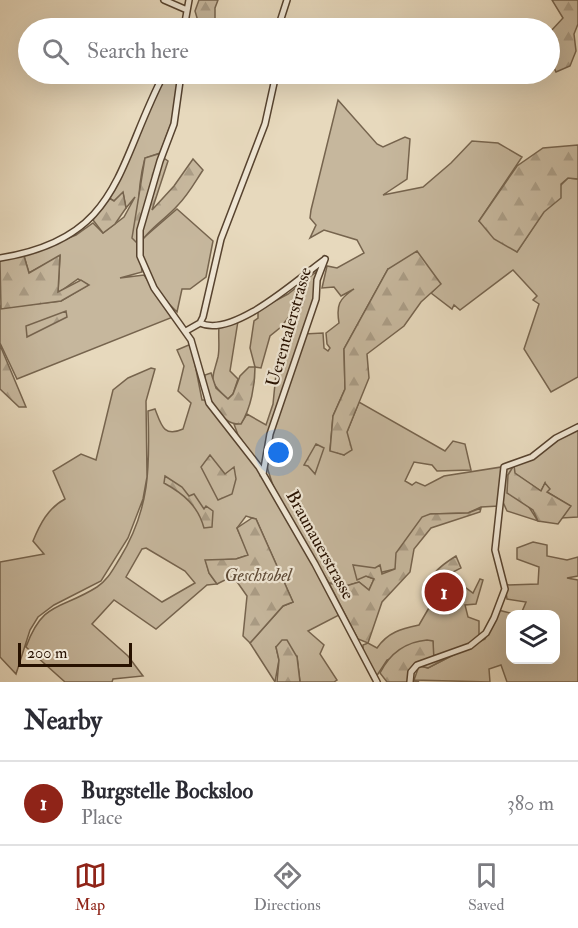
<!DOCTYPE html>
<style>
:root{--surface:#fff;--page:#f7f7f7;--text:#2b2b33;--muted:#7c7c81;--line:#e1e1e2;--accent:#8f2418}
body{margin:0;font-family:"IM FELL Double Pica",serif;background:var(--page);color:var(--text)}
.controls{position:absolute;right:18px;bottom:18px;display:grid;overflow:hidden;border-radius:12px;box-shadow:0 6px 24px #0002}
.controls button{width:54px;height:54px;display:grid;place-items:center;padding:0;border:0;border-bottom:2px solid var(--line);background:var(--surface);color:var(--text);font:30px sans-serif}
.scale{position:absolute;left:18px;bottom:15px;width:114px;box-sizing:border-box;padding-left:6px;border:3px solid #271100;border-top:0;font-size:16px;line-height:21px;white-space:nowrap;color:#271100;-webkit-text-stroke:4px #efe6d4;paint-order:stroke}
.you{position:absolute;left:279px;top:453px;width:21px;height:21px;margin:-15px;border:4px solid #fff;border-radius:50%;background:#1a73e8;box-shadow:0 0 0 9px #1a73e833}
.badge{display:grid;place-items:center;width:39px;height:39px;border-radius:50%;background:var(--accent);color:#fff;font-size:20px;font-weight:700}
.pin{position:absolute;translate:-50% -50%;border:3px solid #fff;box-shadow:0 2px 6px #0006}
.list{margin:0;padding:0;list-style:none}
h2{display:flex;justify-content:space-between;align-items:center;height:78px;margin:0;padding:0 24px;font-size:26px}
h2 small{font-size:20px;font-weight:400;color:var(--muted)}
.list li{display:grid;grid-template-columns:39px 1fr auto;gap:18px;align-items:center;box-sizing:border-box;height:84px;padding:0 24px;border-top:2px solid var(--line)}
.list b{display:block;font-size:22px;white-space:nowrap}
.list p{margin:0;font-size:20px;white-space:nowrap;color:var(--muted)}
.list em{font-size:20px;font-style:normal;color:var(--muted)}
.icon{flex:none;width:33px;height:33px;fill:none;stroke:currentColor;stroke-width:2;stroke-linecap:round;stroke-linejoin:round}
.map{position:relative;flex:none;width:578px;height:682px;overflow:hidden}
.search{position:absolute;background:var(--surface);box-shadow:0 6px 24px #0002;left:18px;right:18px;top:18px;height:66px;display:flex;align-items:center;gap:15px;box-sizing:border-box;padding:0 21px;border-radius:33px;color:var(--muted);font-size:22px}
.sheet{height:162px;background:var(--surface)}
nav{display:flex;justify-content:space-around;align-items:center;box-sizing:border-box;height:84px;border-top:2px solid var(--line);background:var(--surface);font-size:16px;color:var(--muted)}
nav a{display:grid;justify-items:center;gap:3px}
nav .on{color:var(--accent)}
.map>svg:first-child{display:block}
.grass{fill:#c6b79d;stroke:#76644e;stroke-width:1.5;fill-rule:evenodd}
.forest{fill:url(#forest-firs);stroke:#76644e;stroke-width:1.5}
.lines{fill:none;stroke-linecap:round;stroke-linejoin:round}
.minor-casing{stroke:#57432f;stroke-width:8}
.minor{stroke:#efe6d4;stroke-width:5}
.labels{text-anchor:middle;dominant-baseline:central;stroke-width:4.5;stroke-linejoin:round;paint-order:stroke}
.street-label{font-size:18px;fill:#271100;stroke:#efe6d4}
.park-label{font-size:18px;font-style:italic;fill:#5f4b37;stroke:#efe6d4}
</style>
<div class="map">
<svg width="578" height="682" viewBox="0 0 578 682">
<defs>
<pattern id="forest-firs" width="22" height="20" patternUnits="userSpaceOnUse" patternTransform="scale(1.5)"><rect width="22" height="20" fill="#c6b79d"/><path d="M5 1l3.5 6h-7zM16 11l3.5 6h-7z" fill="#aa9c85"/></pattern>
</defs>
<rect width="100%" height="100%" fill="#e7d9bd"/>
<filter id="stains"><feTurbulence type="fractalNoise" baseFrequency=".00333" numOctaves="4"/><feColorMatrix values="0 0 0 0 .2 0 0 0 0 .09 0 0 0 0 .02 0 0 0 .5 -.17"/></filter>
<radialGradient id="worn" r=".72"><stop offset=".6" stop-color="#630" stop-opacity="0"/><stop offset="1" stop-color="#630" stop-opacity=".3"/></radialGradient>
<path class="grass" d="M 166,74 L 179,74 L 175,113 L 160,153 L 145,158 C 135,195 138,234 142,272 L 120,278 L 144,275 L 173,317 L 17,379 L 0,343 L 0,305 L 1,308 L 61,301 L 88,285 L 78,279 L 58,293 L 60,256 L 29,273 L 24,256 L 76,235 L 93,223 L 103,233 L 124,217 L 135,197 L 126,208 L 123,193 L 114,201 L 109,198 Z
M 338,100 L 377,144 L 383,147 L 405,137 L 410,139 L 407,179 L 383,195 L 423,187 L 451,163 L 472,141 L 498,143 L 522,157 L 479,221 L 517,252 L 561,185 L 568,178 L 578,179 L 578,377 L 551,392 L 524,349 L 539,304 L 533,300 L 537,296 L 513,270 L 460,310 L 454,305 L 452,309 L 431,293 L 440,284 L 388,269 L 344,349 L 345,389 L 333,416 L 330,450 L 344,455 L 347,432 L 359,402 L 445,451 L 453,441 L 465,444 L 471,470 L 437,471 L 432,465 L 414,462 L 405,481 L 412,485 L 416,482 L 425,486 L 444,476 L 514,465 L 578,427 L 578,517 L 562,518 L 570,506 L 547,492 L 545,483 L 541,491 L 514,473 L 514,466 L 508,475 L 538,521 L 507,511 L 502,500 L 499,506 L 481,507 L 468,513 L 431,514 L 395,569 L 366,576 L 374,579 L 369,590 L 359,582 L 346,586 L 329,583 C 308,547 273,502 266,461 L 263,469 L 238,435 L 234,424 L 241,423 L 247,414 L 266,425 L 273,404 L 277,364 L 304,301 L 302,300 L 281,327 L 270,336 L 261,368 L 255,367 L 250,348 L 254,321 L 258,318 L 258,310 L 288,294 L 316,272 L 315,298 L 304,334 L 323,333 L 324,348 L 328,351 L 330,348 L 327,344 L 326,333 L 339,323 C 336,305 339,299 354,289 L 341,296 L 334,287 L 322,288 L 327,266 L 337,268 L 364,253 L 357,240 L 324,230 L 310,238 L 316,225 L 310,218 L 311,210 Z
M 177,209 L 213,241 L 206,277 L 190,289 L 182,289 L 177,312 C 158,294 142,269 140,241 Z
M 238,321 L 230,371 L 238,379 L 233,394 L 228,399 C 207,380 212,381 218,357 C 220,348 218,336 219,327 Z
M 191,344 L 202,400 L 205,400 L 262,475 L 341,614 L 308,631 L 324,645 L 320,654 L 337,680 L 334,682 L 300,682 L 297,656 L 276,647 L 279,660 L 275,682 L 250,643 L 283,606 L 293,602 L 256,519 L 246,516 L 237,528 L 249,555 L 236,559 L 206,561 L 209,573 L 217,584 L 207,585 L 156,629 L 114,600 L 92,624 L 128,656 L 143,676 L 113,679 L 112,682 L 65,682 L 26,647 C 43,600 61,610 97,587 C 108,580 113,569 120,558 C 150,509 150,467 148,411 L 155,409 C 161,424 163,438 183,429 L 191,403 L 178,391 L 184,366 L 177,350 ZM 146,548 L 185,571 L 195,583 L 162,602 L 126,577 L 142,549 Z
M 151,368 L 155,369 L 146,401 L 147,477 L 143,499 L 128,538 L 101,581 L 54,605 L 38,617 L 30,630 L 16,674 L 0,657 L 0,562 L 44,554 L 33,541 C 40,524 48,508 65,499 L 53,471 L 81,454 L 96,460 L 113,390 L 128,378 Z
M 533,542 L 547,545 L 547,556 L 567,560 L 578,557 L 578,576 L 567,578 L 578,580 L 578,682 L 507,682 L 501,665 L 489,669 L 490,682 L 414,680 L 419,666 L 428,668 L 485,639 L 498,610 L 514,614 L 510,614 L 510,660 L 556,660 L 556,614 L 521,614 L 526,602 L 507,599 L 505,585 L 538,584 L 539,567 L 517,559 L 517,548 Z
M 480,579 L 483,580 L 476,604 L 465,605 L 468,617 L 479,621 L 479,637 L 460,649 L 433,656 L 433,642 L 387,660 L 376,677 L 363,650 L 363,645 L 368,643 L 377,648 C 388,632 401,629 419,625 L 430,606 L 442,610 L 457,603 L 464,594 L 462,585 L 473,593 Z"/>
<path class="forest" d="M 199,0 L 218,0 L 215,8 L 215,28 L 200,28 L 195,11 Z
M 552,0 L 578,0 L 578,24 L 574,34 L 576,51 L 570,66 L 556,72 L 550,59 L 550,32 L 563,18 Z
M 578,145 L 578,179 L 568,178 L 561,184 L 561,198 L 544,212 L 517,252 L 494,239 L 479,221 L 517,166 L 543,148 Z
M 158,154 L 168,161 L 152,210 L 174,186 L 193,159 L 203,170 C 195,182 188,195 178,205 C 166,219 147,230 139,245 L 132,238 L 145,158 Z
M 123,192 L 126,208 L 115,224 L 103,233 L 93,220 L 109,198 L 114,201 Z
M 417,251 L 441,284 L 421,302 L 404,326 L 367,354 L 369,378 L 347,432 L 352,450 L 344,455 L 330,451 L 333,416 L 345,389 L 344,349 L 388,269 Z
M 60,255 L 58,292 L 81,280 L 89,285 L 61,301 L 1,309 L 0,260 L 24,256 L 29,273 Z
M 66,311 L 67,317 L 27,337 L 26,326 Z
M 0,345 L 26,407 L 19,407 L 0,389 Z
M 249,367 L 255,367 C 255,385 251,408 241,424 C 220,426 204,393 205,375 L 211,373 L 216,388 L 228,399 L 233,394 L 240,376 Z
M 316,444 L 324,448 L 315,474 L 308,466 L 304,465 Z
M 210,455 L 225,474 L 234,467 L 236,479 L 232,494 L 218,500 L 201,467 Z
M 514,465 L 515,473 L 541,491 L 545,483 L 550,489 L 547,492 L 571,506 L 558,524 L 538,521 L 533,510 L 507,493 L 508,475 Z
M 165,476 L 182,487 L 189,496 L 194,494 L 204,509 L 206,506 L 213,511 L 212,527 L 204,528 C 198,506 184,494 164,483 Z
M 481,508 L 480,512 L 431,528 L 414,549 L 410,572 L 382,602 L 368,643 L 358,639 L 329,583 L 346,586 L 359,582 L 369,590 L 374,579 L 366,576 L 357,580 L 353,565 L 375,568 L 380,565 L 382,574 L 395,569 L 396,553 L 422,517 L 430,514 L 468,513 Z
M 252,518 L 256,519 L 293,602 L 283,606 L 250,643 L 243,636 L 247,596 L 233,576 L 217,584 L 209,573 L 205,560 L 236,559 L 248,555 L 237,528 Z
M 456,556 L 461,568 L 453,572 L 452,576 L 462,585 L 464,594 L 457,603 L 442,610 L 430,606 C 427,577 432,571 456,556 Z
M 282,640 L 287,640 L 297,657 L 300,682 L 277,682 L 279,660 L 276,647 Z
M 427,640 L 433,641 L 434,660 L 449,655 L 449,657 L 428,668 L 414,664 L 408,678 L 419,682 L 387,682 L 380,673 C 390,653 405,642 427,640 Z"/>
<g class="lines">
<defs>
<path id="minor" d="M 164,0 L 187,10
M 184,28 L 189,0
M 278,28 L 287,0
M 181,74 L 174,124 L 160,161 L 140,230 L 140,256 L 154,288 L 191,340 L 209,403 L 259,467 L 315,564 L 377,682
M 0,258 C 121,239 116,166 164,74
M 200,323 C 233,339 299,278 324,260
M 186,331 L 200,323 L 203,317 L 221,239 L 265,124 L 276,74
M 263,474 L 270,434 L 316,299 L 317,280 L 325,259
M 410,682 L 411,672 L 417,665 L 470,646 L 486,633 L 494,618 L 505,589 L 495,550 L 504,467 L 532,457 L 556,438 L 578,427"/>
</defs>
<use href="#minor" class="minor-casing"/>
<use href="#minor" class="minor"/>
</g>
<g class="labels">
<g class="street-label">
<text transform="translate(289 327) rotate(-74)">Uerentalerstrasse</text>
<text transform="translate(320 545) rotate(61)">Braunauerstrasse</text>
</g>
<g class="park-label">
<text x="258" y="575">Geschtobel</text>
</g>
</g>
<rect width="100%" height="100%" filter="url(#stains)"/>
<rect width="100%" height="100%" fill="url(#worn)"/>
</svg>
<div class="controls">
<button><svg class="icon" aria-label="layers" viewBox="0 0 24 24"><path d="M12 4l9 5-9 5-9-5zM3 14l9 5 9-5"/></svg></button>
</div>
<div class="scale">200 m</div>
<div class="you"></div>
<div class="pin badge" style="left:444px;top:592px">1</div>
<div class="search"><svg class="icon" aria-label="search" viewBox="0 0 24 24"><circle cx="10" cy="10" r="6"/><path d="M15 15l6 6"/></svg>Search here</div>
</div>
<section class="sheet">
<h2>Nearby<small></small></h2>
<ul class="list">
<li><span class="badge">1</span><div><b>Burgstelle Bocksloo</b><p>Place</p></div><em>380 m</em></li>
</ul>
</section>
<nav>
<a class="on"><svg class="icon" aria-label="map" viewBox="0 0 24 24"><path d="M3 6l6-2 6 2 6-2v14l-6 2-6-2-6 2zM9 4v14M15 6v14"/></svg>Map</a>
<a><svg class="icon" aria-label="directions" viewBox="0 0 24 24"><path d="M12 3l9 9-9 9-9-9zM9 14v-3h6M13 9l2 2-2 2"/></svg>Directions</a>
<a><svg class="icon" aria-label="saved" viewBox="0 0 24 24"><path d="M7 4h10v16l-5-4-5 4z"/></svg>Saved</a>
</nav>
